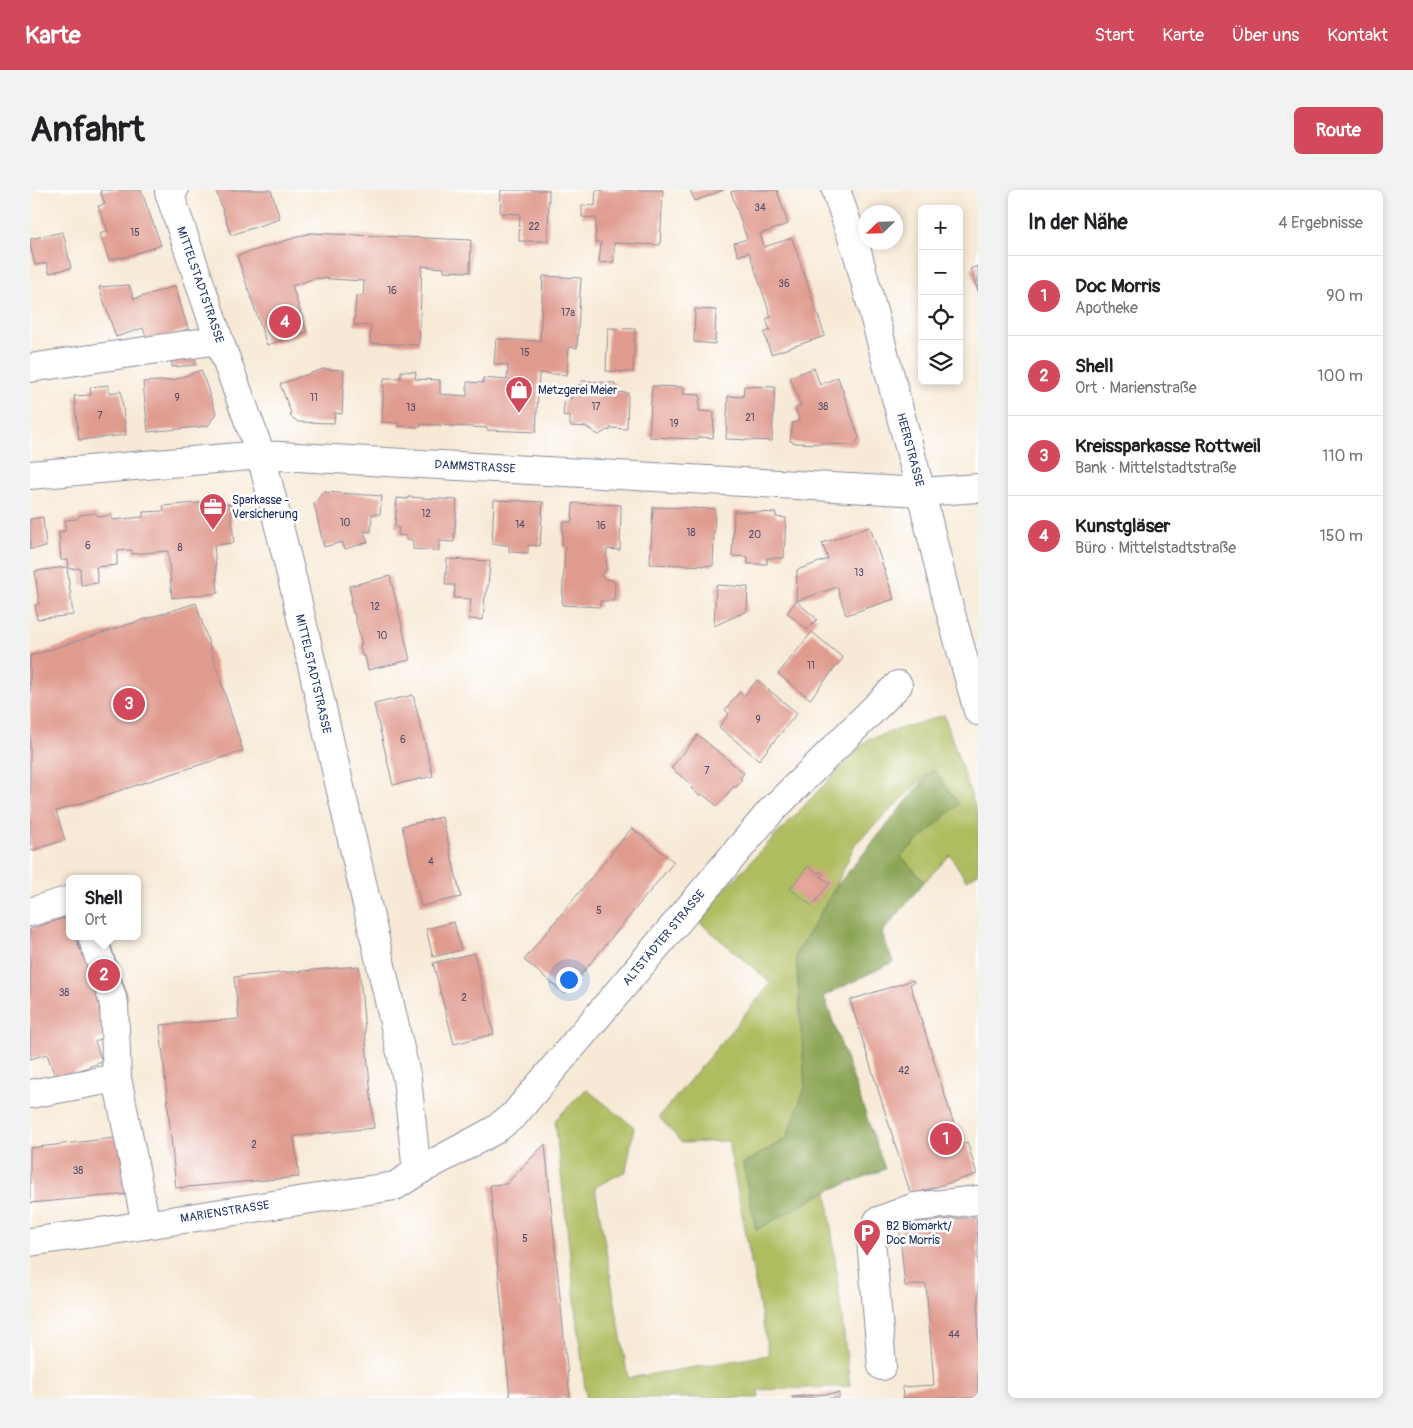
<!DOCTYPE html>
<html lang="de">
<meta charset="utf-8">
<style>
:root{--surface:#fff;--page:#f2f2f2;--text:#202124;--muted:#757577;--line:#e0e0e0;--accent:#d1495b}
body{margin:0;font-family:Pangolin,sans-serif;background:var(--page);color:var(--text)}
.controls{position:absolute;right:15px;top:15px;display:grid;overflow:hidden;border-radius:8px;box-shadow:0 2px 8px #0003}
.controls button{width:45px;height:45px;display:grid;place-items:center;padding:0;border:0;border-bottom:1px solid var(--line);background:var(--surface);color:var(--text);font:25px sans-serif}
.compass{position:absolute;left:828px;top:15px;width:45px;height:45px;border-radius:50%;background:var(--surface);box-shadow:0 2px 8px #0003;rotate:247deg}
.you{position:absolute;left:538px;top:789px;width:18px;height:18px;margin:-12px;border:4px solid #fff;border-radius:50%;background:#1a73e8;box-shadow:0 0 0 8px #1a73e833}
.badge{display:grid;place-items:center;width:32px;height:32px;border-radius:50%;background:var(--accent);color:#fff;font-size:16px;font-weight:700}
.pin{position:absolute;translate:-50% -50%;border:2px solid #fff;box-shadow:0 1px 5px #0006}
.popup{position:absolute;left:36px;top:685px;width:75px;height:65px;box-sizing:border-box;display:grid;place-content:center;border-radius:8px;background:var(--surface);filter:drop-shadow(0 1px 4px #0005);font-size:16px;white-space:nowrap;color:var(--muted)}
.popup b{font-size:19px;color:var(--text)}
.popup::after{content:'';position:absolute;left:50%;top:100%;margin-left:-10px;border:10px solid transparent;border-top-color:var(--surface)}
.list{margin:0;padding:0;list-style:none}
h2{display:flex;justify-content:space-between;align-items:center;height:65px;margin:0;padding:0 20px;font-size:21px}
h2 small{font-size:16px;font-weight:400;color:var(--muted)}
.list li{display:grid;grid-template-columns:32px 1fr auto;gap:15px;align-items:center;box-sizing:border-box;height:80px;padding:0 20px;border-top:1px solid var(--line)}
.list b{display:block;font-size:19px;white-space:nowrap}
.list p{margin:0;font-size:16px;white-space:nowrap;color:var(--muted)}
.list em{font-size:16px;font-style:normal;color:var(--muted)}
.icon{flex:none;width:28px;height:28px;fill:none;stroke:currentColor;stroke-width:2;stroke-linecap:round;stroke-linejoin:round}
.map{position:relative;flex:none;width:948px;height:1208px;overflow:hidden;border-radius:8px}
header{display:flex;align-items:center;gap:30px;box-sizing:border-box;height:70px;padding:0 25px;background:var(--accent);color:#fff}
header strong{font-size:24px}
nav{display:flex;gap:28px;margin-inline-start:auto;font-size:18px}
.intro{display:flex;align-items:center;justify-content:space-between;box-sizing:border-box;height:120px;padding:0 30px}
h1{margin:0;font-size:35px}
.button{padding:12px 22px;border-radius:8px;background:var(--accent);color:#fff;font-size:18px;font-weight:700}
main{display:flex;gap:30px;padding:0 30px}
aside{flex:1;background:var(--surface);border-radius:8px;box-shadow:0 2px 8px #0003}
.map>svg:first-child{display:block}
.green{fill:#afbc5e;stroke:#65765e}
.forest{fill:#8ba455;stroke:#536a5a}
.building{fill:#e09b8f}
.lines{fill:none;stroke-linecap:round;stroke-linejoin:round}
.minor-casing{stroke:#898c9a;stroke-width:30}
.minor{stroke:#fff;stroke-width:28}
.labels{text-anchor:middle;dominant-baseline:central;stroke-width:5;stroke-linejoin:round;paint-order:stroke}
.number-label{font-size:10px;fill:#4c4a6a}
.street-label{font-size:12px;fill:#1b2f5e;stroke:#fff}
.poi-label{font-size:12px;fill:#1b2f5e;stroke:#fff;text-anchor:start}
</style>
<header>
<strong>Karte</strong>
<nav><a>Start</a><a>Karte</a><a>Über uns</a><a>Kontakt</a></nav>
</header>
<div class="intro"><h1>Anfahrt</h1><a class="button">Route</a></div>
<main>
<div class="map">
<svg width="948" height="1208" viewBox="0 0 948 1208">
<rect width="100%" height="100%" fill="#fff"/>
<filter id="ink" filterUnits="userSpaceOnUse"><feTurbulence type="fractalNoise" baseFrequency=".02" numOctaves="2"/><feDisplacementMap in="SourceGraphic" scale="10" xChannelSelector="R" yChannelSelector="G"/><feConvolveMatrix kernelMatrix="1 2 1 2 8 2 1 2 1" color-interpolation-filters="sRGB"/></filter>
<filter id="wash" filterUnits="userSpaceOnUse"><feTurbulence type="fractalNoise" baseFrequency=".0096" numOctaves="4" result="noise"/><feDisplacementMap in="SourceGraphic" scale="20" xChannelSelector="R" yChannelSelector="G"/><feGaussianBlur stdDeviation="1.12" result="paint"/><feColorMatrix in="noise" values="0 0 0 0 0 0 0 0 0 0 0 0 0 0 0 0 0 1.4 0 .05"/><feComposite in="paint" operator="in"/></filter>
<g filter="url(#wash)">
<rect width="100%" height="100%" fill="#f7e9d5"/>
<path class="green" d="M 914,525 L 948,626 L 948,683 L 936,690 L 920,665 L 894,692 L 871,666 L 928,614 L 903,579 L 825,654 L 805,698 L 767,764 L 776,897 L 757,948 L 713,974 L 726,1040 L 797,1001 L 820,1196 L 728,1200 L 729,1208 L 556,1208 L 525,930 L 556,899 L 604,937 L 596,981 L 565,997 L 598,1188 L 739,1165 L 698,951 L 652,953 L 629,927 L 741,793 L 666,729 L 838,549 Z"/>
<path class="forest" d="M 903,579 L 929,614 L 871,666 L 894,692 L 852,743 L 863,772 L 794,806 L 855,979 L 797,1001 L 726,1040 L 713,974 L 757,948 L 775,897 L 766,764 L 805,698 Z"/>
<g id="blocks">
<path class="building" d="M 70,0 L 111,0 L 131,55 L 92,68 L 91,67 L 79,70 L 70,44 L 78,41 L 68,16 L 75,14 Z
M 186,0 L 241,0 L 250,29 L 201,45 Z
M 471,0 L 519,0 L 518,51 L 489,51 L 490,24 L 470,23 Z
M 566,0 L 633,0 L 630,55 L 584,53 L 584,72 L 569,73 L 571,52 L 565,52 L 566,28 L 552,27 L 552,15 L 565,16 Z
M 660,0 L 694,0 L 665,11 Z
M 708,0 L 747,0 L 758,34 L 730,44 L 734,57 L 762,48 L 795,146 L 741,164 L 734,143 L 740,140 L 736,129 L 741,127 L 719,62 L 708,66 L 704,53 L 717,49 L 701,2 Z
M 33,42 L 41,78 L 19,83 L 17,73 L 5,75 L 0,55 L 0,49 Z
M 280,43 L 441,50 L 440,82 L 414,81 L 414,78 L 392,76 L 389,155 L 340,153 L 341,136 L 324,135 L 326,106 L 333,106 L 334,91 L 285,88 L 262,96 L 277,142 L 237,155 L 207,66 Z
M 948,76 L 948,101 L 940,79 Z
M 513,86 L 551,88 L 547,158 L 539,157 L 537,185 L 509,183 L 506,242 L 457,240 L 457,238 L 391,234 L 391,237 L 369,236 L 369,233 L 352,232 L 354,188 L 371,188 L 371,181 L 386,182 L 385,189 L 410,190 L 410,204 L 437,206 L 437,192 L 453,193 L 453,188 L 477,190 L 478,175 L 464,174 L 466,149 L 510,151 Z
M 99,95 L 104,109 L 145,96 L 158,139 L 118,152 L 113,138 L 86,147 L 69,97 Z
M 665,119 L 686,120 L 685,154 L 664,152 Z
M 578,138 L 605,139 L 603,182 L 576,181 Z
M 165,162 L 166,175 L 142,177 L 141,164 Z
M 784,178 L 790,195 L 808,187 L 829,248 L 825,255 L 766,253 L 760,251 L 763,232 L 767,233 L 769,229 L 765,218 L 771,216 L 760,187 Z
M 293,179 L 314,180 L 312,224 L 305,223 L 304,233 L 268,232 L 260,226 L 261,223 L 250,194 Z
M 171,180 L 186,223 L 178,236 L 118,242 L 113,192 L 144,190 Z
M 552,191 L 585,193 L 585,202 L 598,203 L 597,239 L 580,238 L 580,241 L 577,240 L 569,245 L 563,242 L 562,239 L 558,239 L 558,237 L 540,236 L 540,226 L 533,225 L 535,207 L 542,208 L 542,199 L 547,195 L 551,195 Z
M 79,195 L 79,203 L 91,201 L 96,245 L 49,250 L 44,206 L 61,205 L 60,197 Z
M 622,196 L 654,197 L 653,204 L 670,205 L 669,221 L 684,222 L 683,248 L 668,247 L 668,249 L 619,247 Z
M 714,196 L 745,197 L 742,251 L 696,249 L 698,206 L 713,207 Z
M 293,302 L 352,306 L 350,324 L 342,324 L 341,342 L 334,341 L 338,352 L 315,359 L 312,352 L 294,357 L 284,314 Z
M 378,307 L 427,310 L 424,352 L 409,351 L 409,361 L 383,359 L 383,350 L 376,350 L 377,346 L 368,345 L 369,338 L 365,337 L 367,308 L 378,309 Z
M 464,310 L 513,312 L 510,356 L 498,355 L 498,363 L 479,362 L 479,355 L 462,354 Z
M 178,312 L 179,316 L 200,314 L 204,353 L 184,355 L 188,403 L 142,408 L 138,361 L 102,364 L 102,360 L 87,361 L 87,375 L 66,377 L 68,393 L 51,395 L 50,378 L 39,379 L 38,370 L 31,370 L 29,342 L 35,341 L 35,330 L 47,329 L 50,325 L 65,323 L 69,327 L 82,325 L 82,330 L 113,327 L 113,322 L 134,321 L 133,316 Z
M 543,313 L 591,315 L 590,360 L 577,359 L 576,381 L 571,385 L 575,389 L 582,390 L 585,394 L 584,411 L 570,411 L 570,417 L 532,415 L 535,356 L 532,356 L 533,332 L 542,332 Z
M 623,317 L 685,319 L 683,376 L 620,374 Z
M 704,321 L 746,323 L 746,327 L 756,328 L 754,368 L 737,368 L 737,374 L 718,374 L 718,367 L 702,366 Z
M 13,327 L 16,357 L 0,359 L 0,329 Z
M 840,337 L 864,409 L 816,425 L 807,397 L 766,411 L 787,429 L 778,440 L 757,423 L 766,411 L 767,380 L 798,369 L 792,353 Z
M 417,369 L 460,371 L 458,397 L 457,397 L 456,406 L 455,407 L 453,430 L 439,429 L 441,409 L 424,408 L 425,395 L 415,395 Z
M 37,377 L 43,425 L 7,429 L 5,415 L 9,414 L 5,381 Z
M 360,386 L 380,470 L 338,480 L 335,466 L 332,466 L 330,455 L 332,454 L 324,423 L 323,423 L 320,411 L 322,410 L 319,396 Z
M 686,395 L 718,397 L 717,421 L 684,436 Z
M 166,413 L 213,561 L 26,621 L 35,650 L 0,661 L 0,466 Z
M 782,442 L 813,468 L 780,509 L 748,484 Z
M 727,490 L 767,523 L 729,570 L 689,537 L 699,524 L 695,520 L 709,502 L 714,506 Z
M 383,505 L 403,586 L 363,595 L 344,514 Z
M 668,545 L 714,583 L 711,587 L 711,591 L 706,597 L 703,597 L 687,616 L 672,604 L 670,606 L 661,598 L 663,596 L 641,578 Z
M 412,627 L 431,707 L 391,716 L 372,636 Z
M 602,638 L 644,672 L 535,804 L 494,770 Z
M 778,676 L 788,684 L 790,681 L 794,684 L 791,687 L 800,693 L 782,716 L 760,699 Z
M 38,727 L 40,732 L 40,746 L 45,746 L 50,760 L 79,750 L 98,809 L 69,819 L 77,847 L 65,851 L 72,872 L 26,889 L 17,864 L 0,869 L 0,739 Z
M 424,732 L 431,760 L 403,767 L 396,739 Z
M 444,763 L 464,844 L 424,854 L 403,773 Z
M 329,776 L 344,938 L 264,946 L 269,987 L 146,998 L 130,835 L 209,829 L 204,787 Z
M 883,790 L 884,792 L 880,794 L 930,954 L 937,952 L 947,984 L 881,1005 L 820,810 Z
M 93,947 L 99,1004 L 0,1013 L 0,958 Z
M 515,954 L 540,1208 L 480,1208 L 460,995 L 476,994 Z
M 946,1027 L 948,1052 L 948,1208 L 873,1208 L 872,1197 L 904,1195 L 896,1094 L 875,1096 L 869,1034 Z
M 809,1203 L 809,1208 L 762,1208 L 762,1207 Z"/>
</g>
</g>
<g filter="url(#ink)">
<use href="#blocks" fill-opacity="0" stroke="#898c9a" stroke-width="1"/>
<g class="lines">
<defs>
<path id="minor" d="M 144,0 L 139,2 L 189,150 L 231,265 L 263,392 L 377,889 L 387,982
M 806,0 L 828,65 L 891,302 L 916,406 L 948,521
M 0,178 L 189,150
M 0,285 L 231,265 L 891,302 L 948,298
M 0,722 L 40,710
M 62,746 L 84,814 L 87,888
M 0,904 L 87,888 L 116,1035
M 0,1052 L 83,1040 L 365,996 L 387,982 L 465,940 L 485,924 L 740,622 L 868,495
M 852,1176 L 841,1049 L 848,1031 L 885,1017 L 948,1010"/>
</defs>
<use href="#minor" class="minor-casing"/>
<use href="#minor" class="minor"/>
</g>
</g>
<defs>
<symbol id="shop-pin" viewBox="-11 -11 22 30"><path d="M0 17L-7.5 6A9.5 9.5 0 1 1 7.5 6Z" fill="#d1495b" stroke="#fff"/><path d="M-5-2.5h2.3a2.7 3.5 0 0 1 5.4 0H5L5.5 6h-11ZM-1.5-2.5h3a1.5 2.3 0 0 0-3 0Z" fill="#fff"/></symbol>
<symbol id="office-pin" viewBox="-11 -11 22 30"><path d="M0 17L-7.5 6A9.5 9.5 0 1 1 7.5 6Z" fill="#d1495b" stroke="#fff"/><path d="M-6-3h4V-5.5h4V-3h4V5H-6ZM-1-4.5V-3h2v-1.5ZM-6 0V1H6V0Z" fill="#fff"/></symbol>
<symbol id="parking-pin" viewBox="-11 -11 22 30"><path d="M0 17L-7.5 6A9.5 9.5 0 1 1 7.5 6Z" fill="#d1495b" stroke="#fff"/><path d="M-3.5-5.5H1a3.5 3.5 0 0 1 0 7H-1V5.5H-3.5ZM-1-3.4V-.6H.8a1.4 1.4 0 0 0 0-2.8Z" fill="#fff"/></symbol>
</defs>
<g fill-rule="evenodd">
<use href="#shop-pin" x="473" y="184" width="32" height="43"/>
<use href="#office-pin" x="167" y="301" width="32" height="43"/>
<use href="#parking-pin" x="821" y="1027" width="32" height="43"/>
</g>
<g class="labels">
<g class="number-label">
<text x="730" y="18">34</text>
<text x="504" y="37">22</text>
<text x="105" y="43">15</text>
<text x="754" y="94">36</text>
<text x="362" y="101">16</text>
<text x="538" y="123">17a</text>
<text x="495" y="163">15</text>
<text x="147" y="208">9</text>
<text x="284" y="208">11</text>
<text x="566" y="217">17</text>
<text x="793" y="217">38</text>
<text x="381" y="218">13</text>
<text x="70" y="226">7</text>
<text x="720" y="228">21</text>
<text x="644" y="234">19</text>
<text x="396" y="324">12</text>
<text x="315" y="333">10</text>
<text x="490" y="335">14</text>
<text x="571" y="336">16</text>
<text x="661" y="343">18</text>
<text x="725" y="345">20</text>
<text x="58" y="356">6</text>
<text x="150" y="358">8</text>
<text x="829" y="383">13</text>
<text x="345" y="417">12</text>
<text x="352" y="446">10</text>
<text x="781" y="476">11</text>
<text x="728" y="530">9</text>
<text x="373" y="550">6</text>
<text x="677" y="581">7</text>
<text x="401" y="672">4</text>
<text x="569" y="721">5</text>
<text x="34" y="803">38</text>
<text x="434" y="808">2</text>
<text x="874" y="881">42</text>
<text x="224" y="955">2</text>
<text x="48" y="981">38</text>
<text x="495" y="1049">5</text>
<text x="924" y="1145">44</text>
</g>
<g class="street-label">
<text transform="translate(170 95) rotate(71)">MITTELSTADTSTRASSE</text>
<text transform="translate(880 260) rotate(75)">HEERSTRASSE</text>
<text transform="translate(445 277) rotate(3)">DAMMSTRASSE</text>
<text transform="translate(283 484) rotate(77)">MITTELSTADTSTRASSE</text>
<text transform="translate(634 748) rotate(-50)">ALTSTÄDTER STRASSE</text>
<text transform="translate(195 1022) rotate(-9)">MARIENSTRASSE</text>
</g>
<g class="poi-label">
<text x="508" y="200">Metzgerei Meier</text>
<text x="202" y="310">Sparkasse -<tspan x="202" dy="14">Versicherung</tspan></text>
<text x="856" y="1036">B2 Biomarkt/<tspan x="856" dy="14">Doc Morris</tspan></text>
</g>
</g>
</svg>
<div class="controls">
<button>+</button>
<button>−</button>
<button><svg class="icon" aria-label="locate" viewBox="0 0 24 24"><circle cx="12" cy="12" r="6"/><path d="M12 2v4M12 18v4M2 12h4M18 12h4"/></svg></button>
<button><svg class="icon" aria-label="layers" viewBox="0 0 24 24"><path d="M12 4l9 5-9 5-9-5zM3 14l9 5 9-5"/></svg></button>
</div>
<svg class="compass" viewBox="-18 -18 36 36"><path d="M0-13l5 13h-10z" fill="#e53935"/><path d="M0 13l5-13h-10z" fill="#757577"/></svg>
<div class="you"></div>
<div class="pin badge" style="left:916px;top:949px">1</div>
<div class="pin badge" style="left:74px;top:785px">2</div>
<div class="popup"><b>Shell</b>Ort</div>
<div class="pin badge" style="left:99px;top:514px">3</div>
<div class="pin badge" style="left:255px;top:132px">4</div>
</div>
<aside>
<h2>In der Nähe<small>4 Ergebnisse</small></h2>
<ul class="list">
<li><span class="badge">1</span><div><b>Doc Morris</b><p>Apotheke</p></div><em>90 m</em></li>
<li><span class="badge">2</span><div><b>Shell</b><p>Ort · Marienstraße</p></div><em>100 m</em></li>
<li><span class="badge">3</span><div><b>Kreissparkasse Rottweil</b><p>Bank · Mittelstadtstraße</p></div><em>110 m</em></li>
<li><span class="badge">4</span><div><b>Kunstgläser</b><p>Büro · Mittelstadtstraße</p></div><em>150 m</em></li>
</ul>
</aside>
</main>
